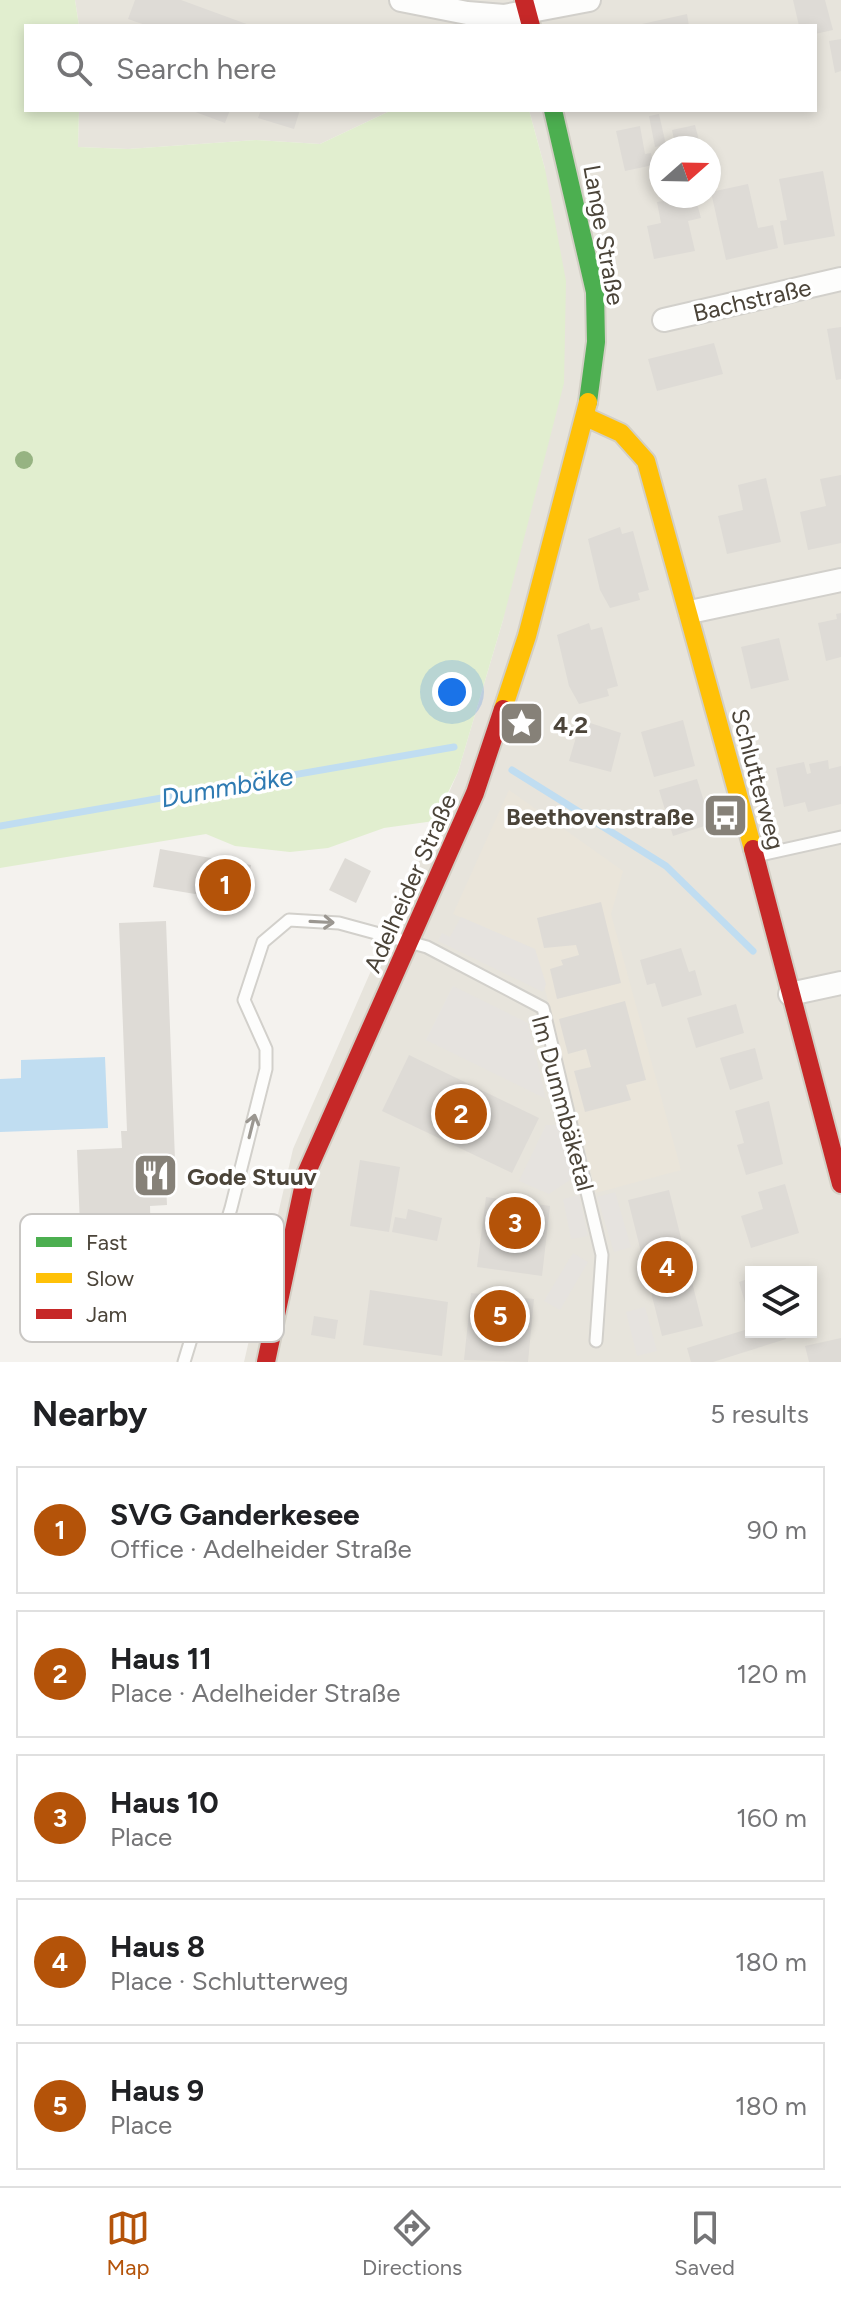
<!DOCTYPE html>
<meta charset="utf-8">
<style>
:root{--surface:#fff;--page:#f2f2f2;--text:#202124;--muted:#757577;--line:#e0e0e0;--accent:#b45309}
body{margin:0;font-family:Figtree,sans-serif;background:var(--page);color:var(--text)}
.controls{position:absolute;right:24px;bottom:24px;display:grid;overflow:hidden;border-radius:0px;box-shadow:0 4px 12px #0003}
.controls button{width:72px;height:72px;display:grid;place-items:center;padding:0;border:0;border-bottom:2px solid var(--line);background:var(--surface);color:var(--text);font:40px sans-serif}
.compass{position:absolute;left:649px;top:136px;width:72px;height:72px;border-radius:50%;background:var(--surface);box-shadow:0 4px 12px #0003;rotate:70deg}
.you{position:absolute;left:452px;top:692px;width:28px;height:28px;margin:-20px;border:6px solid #fff;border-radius:50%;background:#1a73e8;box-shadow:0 0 0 12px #1a73e833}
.badge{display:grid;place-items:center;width:52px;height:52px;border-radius:50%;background:var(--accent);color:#fff;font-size:26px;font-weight:700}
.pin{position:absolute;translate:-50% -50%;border:4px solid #fff;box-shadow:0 2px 8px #0006}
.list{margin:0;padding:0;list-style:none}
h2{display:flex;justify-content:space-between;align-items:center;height:104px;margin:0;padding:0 32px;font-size:34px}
h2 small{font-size:26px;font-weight:400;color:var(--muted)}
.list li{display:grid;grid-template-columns:52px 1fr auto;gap:24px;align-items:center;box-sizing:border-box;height:128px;margin:0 16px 16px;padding:0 16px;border:2px solid var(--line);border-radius:0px}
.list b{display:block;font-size:30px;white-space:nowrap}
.list p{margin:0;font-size:26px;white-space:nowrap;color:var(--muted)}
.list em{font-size:26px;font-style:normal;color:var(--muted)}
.icon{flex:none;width:44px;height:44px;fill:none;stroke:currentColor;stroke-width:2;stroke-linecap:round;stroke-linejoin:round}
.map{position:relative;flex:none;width:841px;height:1362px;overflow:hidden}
.search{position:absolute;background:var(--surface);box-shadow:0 4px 12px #0003;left:24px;right:24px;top:24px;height:88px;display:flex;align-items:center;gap:20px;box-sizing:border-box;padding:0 28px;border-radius:0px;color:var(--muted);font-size:30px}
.sheet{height:824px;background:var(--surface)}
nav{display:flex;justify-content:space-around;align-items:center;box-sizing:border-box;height:112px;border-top:2px solid var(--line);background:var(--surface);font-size:22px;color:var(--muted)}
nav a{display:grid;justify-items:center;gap:4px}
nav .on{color:var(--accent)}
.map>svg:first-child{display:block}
.residential{fill:#e7e4dc;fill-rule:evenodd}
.education{fill:#eae5da}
.green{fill:#e1eecf}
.parking{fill:#e6e3df}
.water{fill:#c0ddf1}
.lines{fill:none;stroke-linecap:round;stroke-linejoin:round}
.stream{stroke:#c0ddf1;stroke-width:7}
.building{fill:#dedbd6}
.lane-casing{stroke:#d2d0cb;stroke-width:15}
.street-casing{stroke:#d2d0cb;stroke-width:26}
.fast-casing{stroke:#d3cfc5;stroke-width:22}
.slow-casing{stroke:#d3cfc5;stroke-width:22}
.jam-casing{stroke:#d3cfc5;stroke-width:22}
.lane{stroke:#fdfdfc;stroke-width:11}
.street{stroke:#fdfdfc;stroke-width:22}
.fast{stroke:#4caf50;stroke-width:18}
.slow{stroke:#ffc107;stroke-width:18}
.jam{stroke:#c62828;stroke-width:18}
.tree{fill:#96b382}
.oneway{stroke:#9b9791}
.labels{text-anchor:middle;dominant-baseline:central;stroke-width:7;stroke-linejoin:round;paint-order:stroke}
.street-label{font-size:24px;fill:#4b4439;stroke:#fff}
.poi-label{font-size:24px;font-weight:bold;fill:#4b4439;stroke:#fff;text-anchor:start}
.water-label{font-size:26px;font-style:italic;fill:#2e7ab2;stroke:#fff}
.key{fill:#fff;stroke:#c9c7c4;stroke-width:2}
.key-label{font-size:22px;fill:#4b4439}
</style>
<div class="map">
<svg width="841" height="1362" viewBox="0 0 841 1362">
<rect width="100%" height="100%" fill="#f4f2ee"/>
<path class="residential" d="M 75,0 L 841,0 L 841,1362 L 244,1362 L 293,1149 L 458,772 L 503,620 L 545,169 L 529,110 L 815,110 L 815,26 L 79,26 ZM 661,148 L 709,148 L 709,196 L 661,196 ZM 751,1272 L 811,1272 L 811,1332 L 751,1332 Z
M 79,110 L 392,110 L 320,144 L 256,140 L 128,149 L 78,147 Z"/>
<path class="education" d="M 509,790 L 623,871 L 611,914 L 681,1170 L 596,1193 L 535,949 L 453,914 Z"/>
<path class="green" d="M 0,0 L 75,0 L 79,26 L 26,26 L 26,110 L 79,110 L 78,147 L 128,149 L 256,140 L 320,144 L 392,110 L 529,110 L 545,169 L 566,281 L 564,383 L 503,620 L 458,772 L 434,821 L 384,828 L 328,848 L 290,852 L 235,846 L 206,834 L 0,868 Z"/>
<path class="parking" d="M 461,917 L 535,949 L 546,984 L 543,992 L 438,941 L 442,933 L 450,937 Z
M 453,986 L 528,1023 L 546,1099 L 426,1040 Z
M 546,1125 L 559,1125 L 573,1178 L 549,1194 L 519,1181 Z
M 615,1192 L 631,1247 L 614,1252 L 597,1197 Z
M 579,1195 L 588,1236 L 571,1239 L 563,1199 Z
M 573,1253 L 588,1262 L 560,1310 L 544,1301 Z
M 645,1307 L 657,1351 L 637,1356 L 626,1312 Z"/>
<path class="water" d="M 105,1057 L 108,1128 L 0,1132 L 0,1079 L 21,1078 L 21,1060 Z"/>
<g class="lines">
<path class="stream" d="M 512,770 L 666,866 L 753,951
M 0,826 L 454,747"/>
</g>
<path class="building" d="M 135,0 L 181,0 L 252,26 L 148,26 L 128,19 Z
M 793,0 L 825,0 L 833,30 L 815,34 L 815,26 L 799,26 Z
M 687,14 L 689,26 L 643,26 L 642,24 Z
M 841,39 L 841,71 L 835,73 L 829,41 Z
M 190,110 L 230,110 L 225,123 Z
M 261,110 L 300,110 L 294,129 L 258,118 Z
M 659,114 L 666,145 L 655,147 L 649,116 Z
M 695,125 L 701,148 L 676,148 L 672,130 Z
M 640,126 L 645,154 L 651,153 L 653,165 L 625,171 L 616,131 Z
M 823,171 L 835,236 L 784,245 L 780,221 L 787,220 L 779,179 Z
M 748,184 L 758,228 L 773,225 L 778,248 L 726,260 L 711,192 Z
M 695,196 L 701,218 L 688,221 L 695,251 L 654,259 L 647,226 L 661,223 L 657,202 Z
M 841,327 L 841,379 L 836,380 L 827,329 Z
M 714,343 L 723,374 L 657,391 L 648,359 Z
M 841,475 L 841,543 L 808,550 L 800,512 L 826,506 L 820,479 Z
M 766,478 L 781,542 L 727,554 L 718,516 L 743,510 L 738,485 Z
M 620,527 L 622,534 L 633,531 L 649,590 L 638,593 L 640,600 L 610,608 L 600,590 L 588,539 Z
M 841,613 L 841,657 L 826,661 L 818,623 L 837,619 L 836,614 Z
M 589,623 L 591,630 L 602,627 L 618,686 L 607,689 L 609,696 L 579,704 L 569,686 L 557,635 Z
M 779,638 L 789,680 L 751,689 L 741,647 Z
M 581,720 L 621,733 L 611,772 L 569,761 Z
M 683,720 L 695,766 L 654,777 L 641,732 Z
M 828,760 L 829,769 L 841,766 L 841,804 L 808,812 L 805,802 L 784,807 L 776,768 L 804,762 L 807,774 L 811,773 L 809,764 Z
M 697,779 L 711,824 L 673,836 L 659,790 Z
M 160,849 L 251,865 L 246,893 L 234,891 L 225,899 L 153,887 Z
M 345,858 L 371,871 L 356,903 L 329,890 Z
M 601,902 L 621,983 L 557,999 L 550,969 L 563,965 L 561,960 L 579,955 L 576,945 L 544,948 L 537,918 Z
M 166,921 L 175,1160 L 165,1160 L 167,1205 L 150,1206 L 152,1275 L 82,1278 L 77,1150 L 122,1148 L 121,1131 L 127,1131 L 119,923 Z
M 681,948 L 689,972 L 695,970 L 702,995 L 662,1007 L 655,983 L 647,985 L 640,960 Z
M 625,1001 L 646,1080 L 626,1085 L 631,1100 L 585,1112 L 574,1071 L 591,1067 L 586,1049 L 568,1054 L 559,1019 Z
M 736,1004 L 744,1033 L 696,1048 L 687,1018 Z
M 755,1048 L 763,1079 L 730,1090 L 720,1058 Z
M 409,1055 L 539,1118 L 512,1173 L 382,1111 Z
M 769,1101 L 783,1164 L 746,1175 L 737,1145 L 744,1143 L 735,1111 Z
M 360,1160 L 400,1167 L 389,1232 L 350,1226 Z
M 785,1184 L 799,1233 L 751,1248 L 741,1216 L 763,1209 L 758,1192 Z
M 669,1190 L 703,1326 L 662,1336 L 628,1200 Z
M 486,1197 L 550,1206 L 542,1276 L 477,1267 Z
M 408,1209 L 442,1218 L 437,1241 L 392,1232 L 395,1217 L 406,1219 Z
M 751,1278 L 751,1320 L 750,1320 L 739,1282 Z
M 370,1290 L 448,1302 L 442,1356 L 363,1345 Z
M 471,1293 L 534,1299 L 528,1362 L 464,1360 Z
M 314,1316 L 338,1320 L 335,1339 L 311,1335 Z
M 751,1328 L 751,1332 L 784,1332 L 786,1339 L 713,1362 L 691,1362 L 687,1348 Z
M 841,1338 L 841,1362 L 809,1362 L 805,1346 Z"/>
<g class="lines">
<defs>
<path id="lane" d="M 756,856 L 841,837
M 184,1362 L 231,1208 L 266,1069 L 266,1049 L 244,1000 L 263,942 L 289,920 L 339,923 L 427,947 L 543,1008 L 602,1255 L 596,1341"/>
<path id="street" d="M 401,0 L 467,13 L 504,16 L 589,0
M 664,320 L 841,279
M 690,612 L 841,580
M 790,994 L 841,983"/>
<path id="fast" d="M 553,110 L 595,292 L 596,342 L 588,402"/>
<path id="slow" d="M 586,417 L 621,433 L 646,461 L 753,849
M 503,709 L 527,636 L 588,402"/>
<path id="jam" d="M 524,0 L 531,26
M 753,849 L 841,1184
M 266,1362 L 306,1174 L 475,793 L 503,709"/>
</defs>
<use href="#lane" class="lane-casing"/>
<use href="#street" class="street-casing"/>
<use href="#fast" class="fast-casing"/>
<use href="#slow" class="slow-casing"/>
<use href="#jam" class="jam-casing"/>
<use href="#lane" class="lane"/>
<use href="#street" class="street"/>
<use href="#fast" class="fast"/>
<use href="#slow" class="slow"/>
<use href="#jam" class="jam"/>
</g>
<circle class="tree" cx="24" cy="460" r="9"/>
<defs><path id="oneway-shaft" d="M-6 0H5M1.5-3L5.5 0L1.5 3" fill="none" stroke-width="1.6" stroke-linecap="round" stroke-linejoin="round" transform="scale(2)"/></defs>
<g class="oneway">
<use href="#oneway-shaft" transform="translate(322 922) rotate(3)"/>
<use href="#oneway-shaft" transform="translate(252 1126) rotate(-76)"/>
</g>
<defs>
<symbol id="sight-square" viewBox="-11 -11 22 22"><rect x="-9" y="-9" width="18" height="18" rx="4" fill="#868178" stroke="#fff"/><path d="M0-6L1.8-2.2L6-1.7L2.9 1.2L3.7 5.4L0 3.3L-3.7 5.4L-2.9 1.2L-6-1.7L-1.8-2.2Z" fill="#fff"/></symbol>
<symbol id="bus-square" viewBox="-11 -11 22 22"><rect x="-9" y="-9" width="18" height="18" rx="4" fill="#868178" stroke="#fff"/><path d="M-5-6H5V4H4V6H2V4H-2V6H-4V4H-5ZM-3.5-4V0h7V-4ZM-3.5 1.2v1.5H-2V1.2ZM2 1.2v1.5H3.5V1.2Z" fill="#fff"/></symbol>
<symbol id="restaurant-square" viewBox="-11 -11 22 22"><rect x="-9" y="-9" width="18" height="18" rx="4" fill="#868178" stroke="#fff"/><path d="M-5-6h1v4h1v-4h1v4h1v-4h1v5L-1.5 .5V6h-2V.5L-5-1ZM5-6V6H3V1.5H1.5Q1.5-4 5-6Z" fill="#fff"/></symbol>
</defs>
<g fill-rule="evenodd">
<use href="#sight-square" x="496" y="698" width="51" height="51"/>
<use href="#bus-square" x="700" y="790" width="51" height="51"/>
<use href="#restaurant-square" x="130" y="1150" width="51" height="51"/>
</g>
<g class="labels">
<g class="street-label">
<text transform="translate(604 235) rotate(80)">Lange Straße</text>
<text transform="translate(752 300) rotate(-13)">Bachstraße</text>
<text transform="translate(758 779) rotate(75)">Schlutterweg</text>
<text transform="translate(410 883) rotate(-66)">Adelheider Straße</text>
<text transform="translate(563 1103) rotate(75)">Im Dummbäketal</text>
</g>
<g class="poi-label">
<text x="553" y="724">4,2</text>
<text x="694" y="816" text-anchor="end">Beethovenstraße</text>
<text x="187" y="1176">Gode Stuuv</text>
</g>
<g class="water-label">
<text transform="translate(227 787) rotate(-10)">Dummbäke</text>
</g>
</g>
<rect x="20" y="1214" width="264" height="128" rx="12" class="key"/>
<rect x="36" y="1237" width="36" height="10" fill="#4caf50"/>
<rect x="36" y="1273" width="36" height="10" fill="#ffc107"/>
<rect x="36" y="1309" width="36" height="10" fill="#c62828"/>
<g class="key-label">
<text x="86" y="1250">Fast</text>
<text x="86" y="1286">Slow</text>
<text x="86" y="1322">Jam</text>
</g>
</svg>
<div class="controls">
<button><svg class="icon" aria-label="layers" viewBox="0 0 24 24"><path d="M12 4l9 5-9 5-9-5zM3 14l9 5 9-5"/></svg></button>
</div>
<svg class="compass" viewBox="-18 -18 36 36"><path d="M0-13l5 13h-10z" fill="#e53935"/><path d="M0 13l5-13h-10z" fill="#757577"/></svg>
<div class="you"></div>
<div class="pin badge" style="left:225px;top:885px">1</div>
<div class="pin badge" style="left:461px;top:1114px">2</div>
<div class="pin badge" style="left:515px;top:1223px">3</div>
<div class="pin badge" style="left:667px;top:1267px">4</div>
<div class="pin badge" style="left:500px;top:1316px">5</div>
<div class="search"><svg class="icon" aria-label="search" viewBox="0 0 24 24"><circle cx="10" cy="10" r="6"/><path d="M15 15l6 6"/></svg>Search here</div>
</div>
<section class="sheet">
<h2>Nearby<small>5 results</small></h2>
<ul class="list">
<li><span class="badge">1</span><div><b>SVG Ganderkesee</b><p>Office · Adelheider Straße</p></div><em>90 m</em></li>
<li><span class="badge">2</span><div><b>Haus 11</b><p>Place · Adelheider Straße</p></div><em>120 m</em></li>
<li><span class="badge">3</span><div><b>Haus 10</b><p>Place</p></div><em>160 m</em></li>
<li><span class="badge">4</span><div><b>Haus 8</b><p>Place · Schlutterweg</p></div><em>180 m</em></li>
<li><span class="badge">5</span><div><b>Haus 9</b><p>Place</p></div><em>180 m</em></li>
</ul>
</section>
<nav>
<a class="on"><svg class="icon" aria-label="map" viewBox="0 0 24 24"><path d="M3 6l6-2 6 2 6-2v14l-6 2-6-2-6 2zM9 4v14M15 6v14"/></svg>Map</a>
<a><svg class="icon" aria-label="directions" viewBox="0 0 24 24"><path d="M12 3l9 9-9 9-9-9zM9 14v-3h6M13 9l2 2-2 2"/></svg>Directions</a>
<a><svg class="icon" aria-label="saved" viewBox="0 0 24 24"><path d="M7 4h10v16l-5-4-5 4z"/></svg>Saved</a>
</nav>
